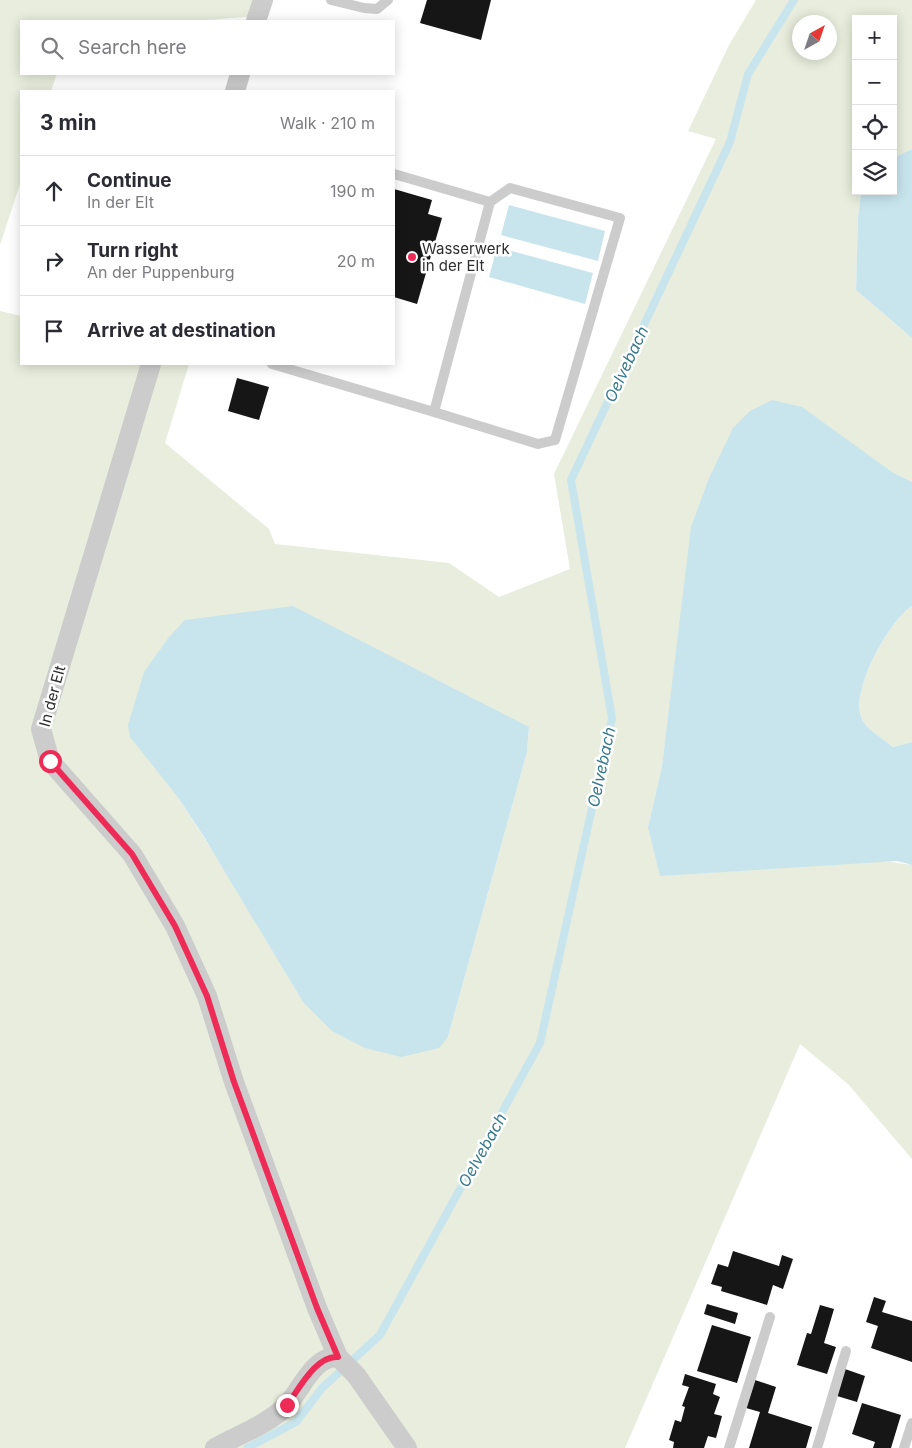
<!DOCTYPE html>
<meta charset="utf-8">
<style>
:root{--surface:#fff;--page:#f2f2f3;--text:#2b2b33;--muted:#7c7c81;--line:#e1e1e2}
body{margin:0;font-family:Inter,sans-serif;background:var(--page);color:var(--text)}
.controls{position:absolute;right:15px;top:15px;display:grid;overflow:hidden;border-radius:0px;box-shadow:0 2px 12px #0003}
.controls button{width:45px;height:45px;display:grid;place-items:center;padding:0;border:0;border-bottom:1px solid var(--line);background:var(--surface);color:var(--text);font:25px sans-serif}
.compass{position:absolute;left:792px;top:15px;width:45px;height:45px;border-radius:50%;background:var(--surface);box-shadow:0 2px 12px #0003;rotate:40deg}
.stop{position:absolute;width:15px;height:15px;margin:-11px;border:4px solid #ee2a57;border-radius:50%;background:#fff}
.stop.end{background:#ee2a57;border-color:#fff;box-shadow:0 1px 5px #0008}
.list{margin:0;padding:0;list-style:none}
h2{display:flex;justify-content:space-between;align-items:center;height:65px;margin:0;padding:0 20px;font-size:21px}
h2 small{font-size:16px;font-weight:400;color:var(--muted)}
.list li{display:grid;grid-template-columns:32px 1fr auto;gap:15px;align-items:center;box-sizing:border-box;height:70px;padding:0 20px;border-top:1px solid var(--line)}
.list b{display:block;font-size:19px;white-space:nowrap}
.list p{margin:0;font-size:16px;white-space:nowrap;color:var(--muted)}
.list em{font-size:16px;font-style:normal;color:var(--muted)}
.icon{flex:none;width:28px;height:28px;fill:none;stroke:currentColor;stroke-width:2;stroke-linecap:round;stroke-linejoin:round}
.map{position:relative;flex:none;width:912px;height:1448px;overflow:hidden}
.search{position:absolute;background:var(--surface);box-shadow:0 2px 12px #0003;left:20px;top:20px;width:375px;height:55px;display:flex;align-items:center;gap:12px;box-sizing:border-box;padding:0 18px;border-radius:0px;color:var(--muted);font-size:19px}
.panel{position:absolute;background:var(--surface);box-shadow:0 2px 12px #0003;left:20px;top:90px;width:375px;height:275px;border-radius:0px}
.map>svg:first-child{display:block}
.green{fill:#e8eddd;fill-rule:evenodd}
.water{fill:#c8e5ee}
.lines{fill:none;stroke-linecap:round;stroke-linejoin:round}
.stream{stroke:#c8e5ee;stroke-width:8}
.building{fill:#161616}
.service{stroke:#ccc;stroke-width:10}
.minor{stroke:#ccc;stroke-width:20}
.route{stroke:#ee2a57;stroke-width:6}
.poi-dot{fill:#ee2a57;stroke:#fff;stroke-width:2}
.labels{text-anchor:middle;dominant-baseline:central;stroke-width:5;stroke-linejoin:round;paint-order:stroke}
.poi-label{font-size:15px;fill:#2f2f2f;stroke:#fff;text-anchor:start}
.street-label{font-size:15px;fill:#2f2f2f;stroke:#fff}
.water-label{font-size:16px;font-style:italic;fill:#377a8f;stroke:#fff}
</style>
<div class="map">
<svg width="912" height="1448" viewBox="0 0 912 1448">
<rect width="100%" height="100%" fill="#fff"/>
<path class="green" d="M 0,0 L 269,0 L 267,10 L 245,17 L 193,21 L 21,21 L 21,74 L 57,74 L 51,91 L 21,91 L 21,181 L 0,245 Z
M 756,0 L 912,0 L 912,149 L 893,158 L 893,19 L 856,19 L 856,191 L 861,191 L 858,217 L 856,290 L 912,338 L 912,482 L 892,472 L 681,622 L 662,766 L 648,827 L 912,865 L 912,1159 L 848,1084 L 800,1044 L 625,1448 L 0,1448 L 0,311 L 21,316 L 21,364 L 189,364 L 165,443 L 269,529 L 275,544 L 449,563 L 499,597 L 570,569 L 554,474 L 716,139 L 688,131 L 729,45 ZM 800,22 L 830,22 L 830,52 L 800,52 ZM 529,727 L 527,752 L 448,1037 L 303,1002 L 226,872 L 177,796 Z
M 912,606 L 912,742 L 893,747 C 884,739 869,731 863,721 C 847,696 889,620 912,606 Z"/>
<path class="water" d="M 912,149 L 912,338 L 856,290 L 858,217 L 861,192 L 893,191 L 893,158 Z
M 509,205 L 605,231 L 598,261 L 501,235 Z
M 497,247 L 593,273 L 585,304 L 489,277 Z
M 772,400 L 802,407 L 892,472 L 912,482 L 912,606 C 889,620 847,696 863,721 C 869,731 884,739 893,747 L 912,742 L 912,865 L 897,861 L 660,876 L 648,827 L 662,766 L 691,527 L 709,478 L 733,428 L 750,411 Z
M 293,606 L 529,727 L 527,752 L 448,1037 L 439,1048 L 401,1057 L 365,1048 L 332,1031 L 303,1002 L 204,837 L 177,796 L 130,737 L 128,725 L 144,672 L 169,637 L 185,620 Z"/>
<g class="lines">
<path class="stream" d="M 247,1448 L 296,1422 L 322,1388 L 380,1335 L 540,1043 L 612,718 L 571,480 L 730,142 L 748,74 L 794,0"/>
</g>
<path class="building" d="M 427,0 L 491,0 L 481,40 L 420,23 Z
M 394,189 L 432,200 L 428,214 L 442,218 L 417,304 L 394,297 Z
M 237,378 L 269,387 L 259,420 L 228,411 Z
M 733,1251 L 779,1266 L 782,1255 L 793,1259 L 783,1289 L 773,1285 L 767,1305 L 721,1291 L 722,1287 L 711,1284 L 718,1264 L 728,1267 Z
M 874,1297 L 886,1301 L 882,1312 L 912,1321 L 912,1362 L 871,1348 L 878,1326 L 866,1322 Z
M 707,1304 L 738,1313 L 735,1324 L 704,1314 Z
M 820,1305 L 834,1309 L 824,1343 L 836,1347 L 827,1374 L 797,1365 L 807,1333 L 811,1334 Z
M 712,1325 L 751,1337 L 737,1383 L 697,1371 Z
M 845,1369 L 865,1376 L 857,1402 L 837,1396 Z
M 685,1374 L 716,1384 L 713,1394 L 720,1397 L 714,1414 L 722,1416 L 716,1438 L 708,1436 L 704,1448 L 673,1448 L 674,1442 L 669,1440 L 675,1420 L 681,1422 L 685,1407 L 682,1406 L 689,1387 L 682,1385 Z
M 755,1380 L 776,1387 L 768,1413 L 812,1427 L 806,1448 L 749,1448 L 760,1412 L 746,1408 Z
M 862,1403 L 901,1415 L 891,1448 L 873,1448 L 875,1442 L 852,1434 Z"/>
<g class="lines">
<path class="service" d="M 331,0 L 364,8 L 377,9 L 388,0
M 272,364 L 434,412 L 490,202 L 394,174
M 434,412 L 538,444 L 555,440 L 620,218 L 510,188 L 490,202
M 729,1448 L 770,1317
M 817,1448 L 846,1351
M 904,1448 L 912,1423"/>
<path class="minor" d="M 256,21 L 263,0
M 235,91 L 240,74
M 151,364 L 41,729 L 50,761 L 132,854 L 175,926 L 207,996 L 234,1082 L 317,1308 L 338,1357
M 215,1448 C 238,1435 269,1424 287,1405 C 301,1390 314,1355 338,1357 L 356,1375 L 407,1448"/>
</g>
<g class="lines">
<path class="route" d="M 50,761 L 132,854 L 175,926 L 207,996 L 234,1082 L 317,1308 L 338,1357 C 316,1355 299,1389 287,1405"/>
</g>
<circle class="poi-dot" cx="412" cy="257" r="5"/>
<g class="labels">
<g class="poi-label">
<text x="422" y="248">Wasserwerk<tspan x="422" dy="17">in der Elt</tspan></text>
</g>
<g class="street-label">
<text transform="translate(52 696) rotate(-75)">In der Elt</text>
</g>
<g class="water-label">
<text transform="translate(626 364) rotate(-65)">Oelvebach</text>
<text transform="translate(601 767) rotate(-78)">Oelvebach</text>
<text transform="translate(482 1150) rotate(-61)">Oelvebach</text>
</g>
</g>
</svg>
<div class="controls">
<button>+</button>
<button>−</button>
<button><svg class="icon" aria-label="locate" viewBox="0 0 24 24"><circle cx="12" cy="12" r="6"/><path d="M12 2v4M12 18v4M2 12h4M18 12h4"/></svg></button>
<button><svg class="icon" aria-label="layers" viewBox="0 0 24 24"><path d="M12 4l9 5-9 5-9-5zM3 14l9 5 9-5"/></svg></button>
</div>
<svg class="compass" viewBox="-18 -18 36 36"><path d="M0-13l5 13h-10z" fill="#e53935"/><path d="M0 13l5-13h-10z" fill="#7c7c81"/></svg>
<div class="stop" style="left:50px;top:761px"></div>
<div class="stop end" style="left:287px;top:1405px"></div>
<div class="search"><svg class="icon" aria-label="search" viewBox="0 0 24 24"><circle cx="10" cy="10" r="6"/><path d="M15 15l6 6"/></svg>Search here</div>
<section class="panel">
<h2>3 min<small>Walk · 210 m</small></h2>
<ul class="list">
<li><svg class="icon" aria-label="ahead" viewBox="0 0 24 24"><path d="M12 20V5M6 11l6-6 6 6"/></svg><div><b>Continue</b><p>In der Elt</p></div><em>190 m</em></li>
<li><svg class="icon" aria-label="right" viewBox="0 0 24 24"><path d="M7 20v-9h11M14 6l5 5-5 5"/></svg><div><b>Turn right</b><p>An der Puppenburg</p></div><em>20 m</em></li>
<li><svg class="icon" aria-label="arrive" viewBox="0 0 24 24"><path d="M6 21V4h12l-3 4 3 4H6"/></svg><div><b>Arrive at destination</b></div></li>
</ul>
</section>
</div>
